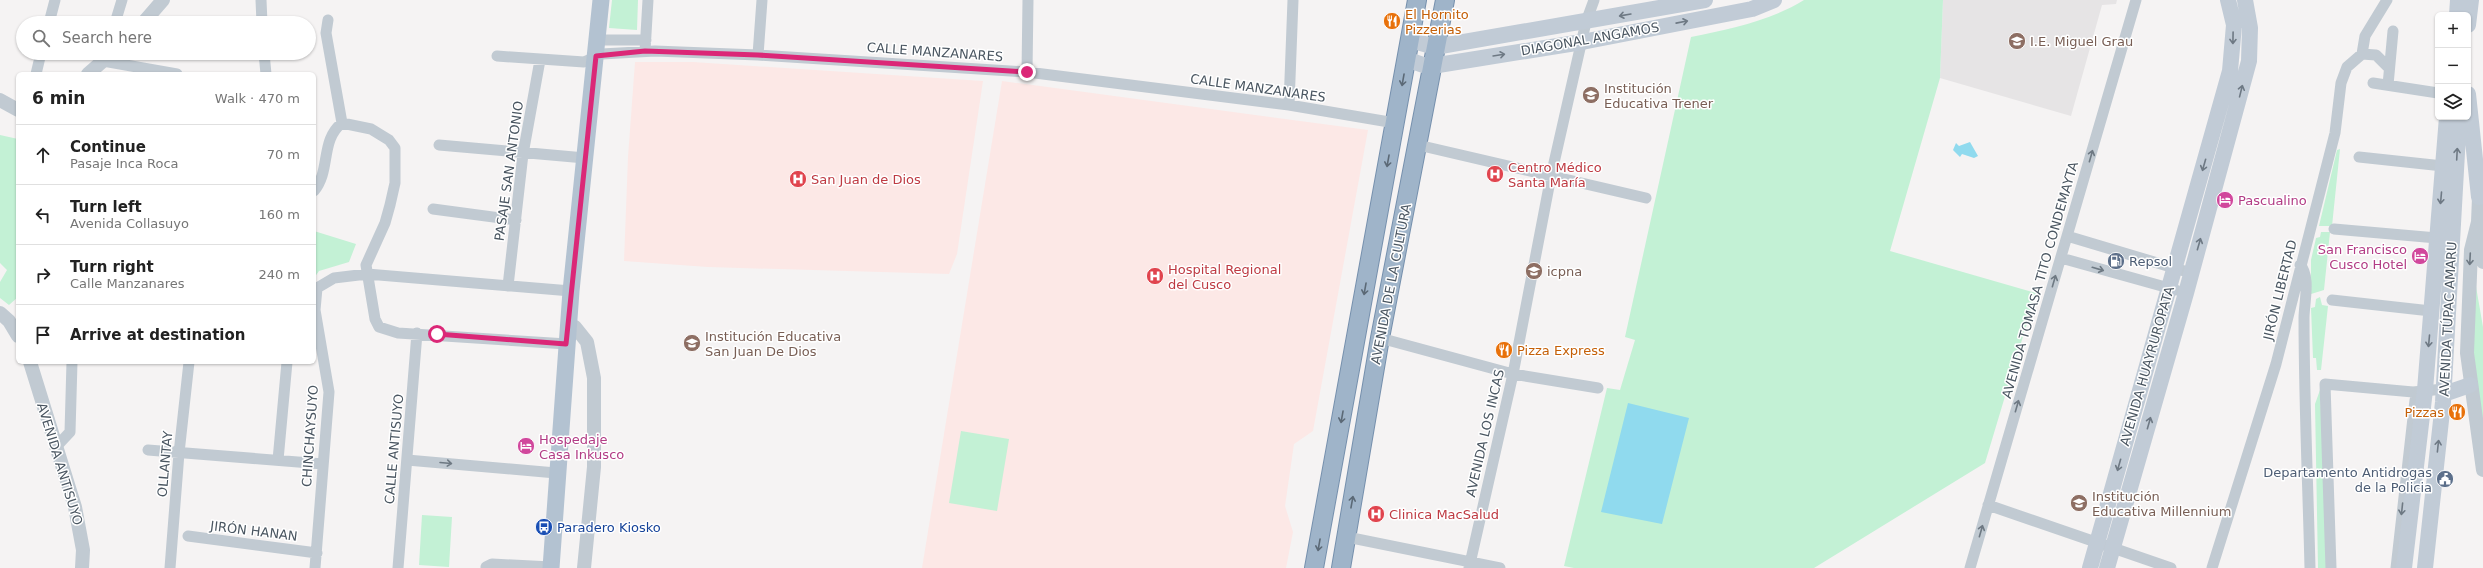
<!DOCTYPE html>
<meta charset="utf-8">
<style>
:root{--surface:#fff;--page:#f6f6f6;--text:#222;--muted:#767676;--line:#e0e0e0}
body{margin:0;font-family:"DejaVu Sans",sans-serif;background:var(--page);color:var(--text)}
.controls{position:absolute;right:12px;top:12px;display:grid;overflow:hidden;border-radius:6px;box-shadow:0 1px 3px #0004}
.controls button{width:36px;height:36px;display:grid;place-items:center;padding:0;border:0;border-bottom:1px solid var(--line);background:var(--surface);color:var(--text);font:20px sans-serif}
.stop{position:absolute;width:12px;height:12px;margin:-9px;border:3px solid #db2777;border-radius:50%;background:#fff}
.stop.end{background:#db2777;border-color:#fff;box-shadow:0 1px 4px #0008}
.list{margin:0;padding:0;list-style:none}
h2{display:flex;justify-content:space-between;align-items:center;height:52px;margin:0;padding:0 16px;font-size:17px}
h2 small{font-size:13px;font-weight:400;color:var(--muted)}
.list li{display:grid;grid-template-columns:26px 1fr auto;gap:12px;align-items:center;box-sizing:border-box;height:60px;padding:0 16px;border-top:1px solid var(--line)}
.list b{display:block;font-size:15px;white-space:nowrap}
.list p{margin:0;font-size:13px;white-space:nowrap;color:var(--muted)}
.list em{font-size:13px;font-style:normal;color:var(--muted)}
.icon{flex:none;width:22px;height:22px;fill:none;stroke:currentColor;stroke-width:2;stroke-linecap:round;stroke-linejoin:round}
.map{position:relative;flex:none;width:2483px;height:568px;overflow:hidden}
.search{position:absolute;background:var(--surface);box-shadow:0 1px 3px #0004;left:16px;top:16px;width:300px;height:44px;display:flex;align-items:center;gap:10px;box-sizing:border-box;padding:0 14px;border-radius:22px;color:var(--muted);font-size:15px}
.panel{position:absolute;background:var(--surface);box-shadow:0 1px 3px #0004;left:16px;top:72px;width:300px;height:292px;border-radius:6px}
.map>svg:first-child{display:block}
.education{fill:#e6e4e5}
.medical{fill:#fce8e6}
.green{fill:#c3f1d5}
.water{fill:#90daee}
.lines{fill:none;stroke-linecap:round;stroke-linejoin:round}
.trunk-casing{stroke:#7690ad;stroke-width:20}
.minor{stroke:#c1cad2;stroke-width:11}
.tertiary{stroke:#c1cad2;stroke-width:14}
.secondary{stroke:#c1cbd6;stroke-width:16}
.primary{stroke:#b3c2d1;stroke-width:17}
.trunk{stroke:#9fb4c9;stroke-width:18}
.oneway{stroke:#6e7984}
.oneway2{stroke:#5b6976}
.oneway3{stroke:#6e7983}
.route{stroke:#db2777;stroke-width:5}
.labels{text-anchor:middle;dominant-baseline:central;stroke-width:3;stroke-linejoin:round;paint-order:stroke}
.food-label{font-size:13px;fill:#c56008;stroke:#fff;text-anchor:start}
.street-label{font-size:13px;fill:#4a5661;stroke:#fff}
.education-label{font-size:13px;fill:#785e54;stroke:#fff;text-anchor:start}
.health-label{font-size:13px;fill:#be3a42;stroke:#fff;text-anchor:start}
.hotel-label{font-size:13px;fill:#b23c85;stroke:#fff;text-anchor:start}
.service-label{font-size:13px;fill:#4e5e75;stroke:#fff;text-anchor:start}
.transit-label{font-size:13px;fill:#164399;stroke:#fff;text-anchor:start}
</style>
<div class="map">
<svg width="2483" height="568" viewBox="0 0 2483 568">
<rect width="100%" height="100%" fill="#f5f3f3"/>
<path class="education" d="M 1943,0 L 2117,0 L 2116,4 L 2102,5 L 2071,116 L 1940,78 Z"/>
<path class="medical" d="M 635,62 L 693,62 L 983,81 L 957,254 L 949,274 L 708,267 L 624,261 L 628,157 Z
M 1002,81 L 1368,130 L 1313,431 L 1294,444 L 1285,506 L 1293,532 L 1286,568 L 922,568 Z"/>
<path class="green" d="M 612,0 L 638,0 L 637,30 L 609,28 Z
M 1804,0 L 1943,0 L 1940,78 L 1890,251 L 2036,293 L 1985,463 L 1814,568 L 1574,568 L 1564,566 L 1607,388 L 1620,390 L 1635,340 L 1625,337 L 1691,37 C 1730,29 1770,21 1804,0 Z
M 0,135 L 18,139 L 18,297 L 9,305 L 0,298 L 0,282 L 7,270 L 0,263 Z
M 2340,149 L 2332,226 L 2319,226 L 2337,150 Z
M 314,231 L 356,244 L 349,262 L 319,271 L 314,278 Z
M 2321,232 L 2330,232 L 2324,290 L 2311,294 L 2311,260 L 2316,238 L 2320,237 Z
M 2474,275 L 2483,327 L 2483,431 L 2471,354 Z
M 2320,297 L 2322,305 L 2328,306 L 2321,370 L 2317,370 L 2316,358 L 2313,358 L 2311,308 L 2315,307 L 2316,299 Z
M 2320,390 L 2328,568 L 2318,568 L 2315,404 Z
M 961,431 L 1009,439 L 997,511 L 949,503 Z
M 422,515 L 452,517 L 449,567 L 419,565 Z"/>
<path class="water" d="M 1970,142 L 1978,156 L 1974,158 L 1962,154 L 1960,157 L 1953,150 L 1956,143 L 1959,146 Z
M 1628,403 L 1689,418 L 1662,524 L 1601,512 Z"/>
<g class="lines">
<defs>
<path id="trunk" d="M 1314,568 L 1417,0
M 1341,568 L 1380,338 L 1445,0"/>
</defs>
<use href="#trunk" class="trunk-casing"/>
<path class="minor" d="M 261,0 L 262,23
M 328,20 L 326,33 L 342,123
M 49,23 L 55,0
M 115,23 L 122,0
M 598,40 L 646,40
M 645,51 L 648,0
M 264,53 L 266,74
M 2362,54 L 2365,36 L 2387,0
M 105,55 L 103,61 L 177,74
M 758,55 L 762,0
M 497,56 L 584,62 L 602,54 L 655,51 L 758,55 L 1027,72 L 1289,105 L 1395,123
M 1027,72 L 1028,0
M 36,74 L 41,53
M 2373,83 L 2438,93
M 2388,85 L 2393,31
M 1289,105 L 1293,0
M 439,145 L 585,158
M 1418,145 L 1646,198
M 2359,157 L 2443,166
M 314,191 C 331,171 320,140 342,123 L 371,129 L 389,140 L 395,148 L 395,183 L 390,205 L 385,223 L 366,265 L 375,319 L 379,327 L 398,333 L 567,344
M 433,209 L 516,220
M 2334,229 L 2437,238
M 2067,236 L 2191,273
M 2061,258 L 2176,290
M 2300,265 C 2311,275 2304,304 2304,318 C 2304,401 2308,485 2310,568
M 508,286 L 523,154 L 540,60
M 2332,300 L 2431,311
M 1380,338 L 1513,374 L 1598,388
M 55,448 L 70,432 L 72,362
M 148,450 L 323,464
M 278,460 L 287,362
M 407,460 L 556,473
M 1988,505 L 2171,568
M 188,536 L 317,553
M 1347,537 L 1500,568
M 486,567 L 492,564 L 551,567
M 170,568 L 179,453 L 189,362
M 315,568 L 329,392 L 315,310 L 317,288 L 334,278 L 367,274 L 571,291
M 398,568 L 417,333
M 1469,568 L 1513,374 L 1551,176 L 1586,22 L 1594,0
M 1970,568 L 2136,0
M 2212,568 L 2276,364 L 2335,133 L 2341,83 L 2347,67 L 2362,54 L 2376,55 L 2389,68
M 2331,568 L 2325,384 L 2413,392 L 2444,389
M 2396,568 L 2415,400 L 2425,390"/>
<path class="tertiary" d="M 143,23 L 163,0
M 88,74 L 112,53
M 0,100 L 18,110
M 2483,197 L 2479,197 L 2478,222 L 2483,262
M 2478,222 L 2471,250 L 2467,353 L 2483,470
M 0,313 L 9,321 L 18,336
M 568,325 L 575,327 L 587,342 L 594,378 L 594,467 L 584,568
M 30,362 L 75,507 L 83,550 L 82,568"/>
<path class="secondary" d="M 2457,15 L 2458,0
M 2468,25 L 2471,0
M 1410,40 L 1435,47 L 1705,0
M 1406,59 L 1426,66 L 1432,66 L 1582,42 L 1752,9 L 1774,0
M 2468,94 L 2479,197
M 2444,394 L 2470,385
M 2090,568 L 2230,71 L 2234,25 L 2228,0
M 2107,568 L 2186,293 L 2249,61 L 2250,28 L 2245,0
M 2404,568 L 2425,390 L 2447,117
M 2425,568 L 2443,402 L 2459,117"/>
<path class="primary" d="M 551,568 L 571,291 L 601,0"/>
<use href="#trunk" class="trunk"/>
</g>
<defs><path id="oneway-shaft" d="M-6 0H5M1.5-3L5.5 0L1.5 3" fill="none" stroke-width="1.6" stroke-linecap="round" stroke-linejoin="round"/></defs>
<g class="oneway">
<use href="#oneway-shaft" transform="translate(1625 15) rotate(170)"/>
<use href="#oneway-shaft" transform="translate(1682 22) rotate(-11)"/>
<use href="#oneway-shaft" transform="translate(2233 38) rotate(91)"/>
<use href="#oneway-shaft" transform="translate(1499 55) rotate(-9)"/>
<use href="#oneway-shaft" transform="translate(2241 91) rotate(-76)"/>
<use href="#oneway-shaft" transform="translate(2457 154) rotate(-87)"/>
<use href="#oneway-shaft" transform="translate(2204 165) rotate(106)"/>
<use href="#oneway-shaft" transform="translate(2441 198) rotate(95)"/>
<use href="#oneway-shaft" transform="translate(2199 244) rotate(-74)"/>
<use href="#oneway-shaft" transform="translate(2429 341) rotate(95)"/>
<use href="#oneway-shaft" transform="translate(2149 423) rotate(-74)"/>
<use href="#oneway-shaft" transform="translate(2438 446) rotate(-84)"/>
<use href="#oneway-shaft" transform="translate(2119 465) rotate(106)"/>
</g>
<g class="oneway2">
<use href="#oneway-shaft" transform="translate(1403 80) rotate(100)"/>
<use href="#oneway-shaft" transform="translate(1388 161) rotate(100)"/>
<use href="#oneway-shaft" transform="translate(1365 289) rotate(100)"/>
<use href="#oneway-shaft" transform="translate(1342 417) rotate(100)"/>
<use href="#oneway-shaft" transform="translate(1352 502) rotate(-80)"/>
<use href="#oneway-shaft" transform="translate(1319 545) rotate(100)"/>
</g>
<g class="oneway3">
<use href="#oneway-shaft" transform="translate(2091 156) rotate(-74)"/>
<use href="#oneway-shaft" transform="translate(2470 259) rotate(93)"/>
<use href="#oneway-shaft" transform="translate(2098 269) rotate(16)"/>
<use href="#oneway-shaft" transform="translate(2054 281) rotate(-74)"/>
<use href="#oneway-shaft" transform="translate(2017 406) rotate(-74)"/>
<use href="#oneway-shaft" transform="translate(446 463) rotate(5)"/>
<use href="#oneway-shaft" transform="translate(2402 509) rotate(96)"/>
<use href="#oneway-shaft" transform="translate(1981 531) rotate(-74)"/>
</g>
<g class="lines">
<path class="route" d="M 437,334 L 566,344 L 596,56 L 645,51 L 758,55 L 1027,72"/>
</g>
<defs>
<symbol id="restaurant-disc" viewBox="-11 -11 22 22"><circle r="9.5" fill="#e8710a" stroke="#fff"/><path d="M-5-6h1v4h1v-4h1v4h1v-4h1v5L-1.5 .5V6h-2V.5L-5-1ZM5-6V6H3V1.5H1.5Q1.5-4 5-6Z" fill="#fff"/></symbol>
<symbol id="school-disc" viewBox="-11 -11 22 22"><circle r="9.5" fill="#8d6e63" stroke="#fff"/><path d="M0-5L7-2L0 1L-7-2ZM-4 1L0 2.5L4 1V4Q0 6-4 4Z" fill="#fff"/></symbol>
<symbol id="hospital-disc" viewBox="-11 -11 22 22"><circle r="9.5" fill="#e0444e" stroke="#fff"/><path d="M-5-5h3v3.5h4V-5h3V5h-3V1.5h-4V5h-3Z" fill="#fff"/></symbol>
<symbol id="hotel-disc" viewBox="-11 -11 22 22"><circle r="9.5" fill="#d1479c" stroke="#fff"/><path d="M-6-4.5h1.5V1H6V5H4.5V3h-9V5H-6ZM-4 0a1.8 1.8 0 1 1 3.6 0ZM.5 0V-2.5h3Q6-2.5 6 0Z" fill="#fff"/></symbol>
<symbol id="fuel-disc" viewBox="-11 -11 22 22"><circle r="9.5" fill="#5c6f8a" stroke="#fff"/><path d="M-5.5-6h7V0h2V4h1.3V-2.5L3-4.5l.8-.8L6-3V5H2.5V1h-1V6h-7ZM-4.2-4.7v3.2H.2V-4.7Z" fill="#fff"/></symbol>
<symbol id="civic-disc" viewBox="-11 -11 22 22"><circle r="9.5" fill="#5c6f8a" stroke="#fff"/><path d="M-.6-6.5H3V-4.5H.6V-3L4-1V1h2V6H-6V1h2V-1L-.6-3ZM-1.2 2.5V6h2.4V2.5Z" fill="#fff"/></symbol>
<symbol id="bus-disc" viewBox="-11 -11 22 22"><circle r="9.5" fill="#1a4fb4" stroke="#fff"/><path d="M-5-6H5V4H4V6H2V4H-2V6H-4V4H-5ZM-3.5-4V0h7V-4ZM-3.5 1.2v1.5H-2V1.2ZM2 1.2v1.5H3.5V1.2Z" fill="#fff"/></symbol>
</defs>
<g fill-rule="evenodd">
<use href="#restaurant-disc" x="1382" y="11" width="20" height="20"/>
<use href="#school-disc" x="2007" y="31" width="20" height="20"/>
<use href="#school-disc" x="1581" y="85" width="20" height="20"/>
<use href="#hospital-disc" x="1485" y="164" width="20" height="20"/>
<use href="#hospital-disc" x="788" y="169" width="20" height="20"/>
<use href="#hotel-disc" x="2215" y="190" width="20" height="20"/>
<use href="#hotel-disc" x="2410" y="246" width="20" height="20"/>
<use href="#fuel-disc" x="2106" y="251" width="20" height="20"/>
<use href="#school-disc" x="1524" y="261" width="20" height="20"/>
<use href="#hospital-disc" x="1145" y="266" width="20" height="20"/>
<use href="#school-disc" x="682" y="333" width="20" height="20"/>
<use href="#restaurant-disc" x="1494" y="340" width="20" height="20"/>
<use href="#restaurant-disc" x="2447" y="402" width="20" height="20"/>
<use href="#hotel-disc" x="516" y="436" width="20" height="20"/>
<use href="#civic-disc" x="2435" y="469" width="20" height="20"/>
<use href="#school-disc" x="2069" y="493" width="20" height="20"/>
<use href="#hospital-disc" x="1366" y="504" width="20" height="20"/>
<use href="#bus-disc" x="534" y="517" width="20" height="20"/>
</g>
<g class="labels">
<g class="food-label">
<text x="1405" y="14">El Hornito<tspan x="1405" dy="15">Pizzerias</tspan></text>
<text x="1517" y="350">Pizza Express</text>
<text x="2444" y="412" text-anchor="end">Pizzas</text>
</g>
<g class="street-label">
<text transform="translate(1590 39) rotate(-10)">DIAGONAL ANGAMOS</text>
<text transform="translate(935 52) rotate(4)">CALLE MANZANARES</text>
<text transform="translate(1258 88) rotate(8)">CALLE MANZANARES</text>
<text transform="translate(509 171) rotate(-82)">PASAJE SAN ANTONIO</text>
<text transform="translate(2040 280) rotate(-74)">AVENIDA TOMASA TITO CONDEMAYTA</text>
<text transform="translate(1391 284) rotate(-79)">AVENIDA DE LA CULTURA</text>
<text transform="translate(2280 290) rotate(-76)">JIRÓN LIBERTAD</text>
<text transform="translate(2448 319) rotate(-87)">AVENIDA TÚPAC AMARU</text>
<text transform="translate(2147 366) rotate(-74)">AVENIDA HUAYRUROPATA</text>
<text transform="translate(1485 433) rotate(-77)">AVENIDA LOS INCAS</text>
<text transform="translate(310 436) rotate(-86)">CHINCHAYSUYO</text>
<text transform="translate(394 449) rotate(-85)">CALLE ANTISUYO</text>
<text transform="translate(60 464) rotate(73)">AVENIDA ANTISUYO</text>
<text transform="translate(165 464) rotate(-85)">OLLANTAY</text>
<text transform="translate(254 531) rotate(7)">JIRÓN HANAN</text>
</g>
<g class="education-label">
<text x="2030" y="41">I.E. Miguel Grau</text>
<text x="1604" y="88">Institución<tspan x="1604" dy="15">Educativa Trener</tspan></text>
<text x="1547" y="271">icpna</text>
<text x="705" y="336">Institución Educativa<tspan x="705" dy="15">San Juan De Dios</tspan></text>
<text x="2092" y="496">Institución<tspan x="2092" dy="15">Educativa Millennium</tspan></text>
</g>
<g class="health-label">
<text x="1508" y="167">Centro Médico<tspan x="1508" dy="15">Santa María</tspan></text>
<text x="811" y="179">San Juan de Dios</text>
<text x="1168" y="269">Hospital Regional<tspan x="1168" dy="15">del Cusco</tspan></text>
<text x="1389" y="514">Clinica MacSalud</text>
</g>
<g class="hotel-label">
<text x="2238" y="200">Pascualino</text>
<text x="2407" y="249" text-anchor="end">San Francisco<tspan x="2407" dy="15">Cusco Hotel</tspan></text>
<text x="539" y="439">Hospedaje<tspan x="539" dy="15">Casa Inkusco</tspan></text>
</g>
<g class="service-label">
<text x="2129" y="261">Repsol</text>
<text x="2432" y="472" text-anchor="end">Departamento Antidrogas<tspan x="2432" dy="15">de la Policia</tspan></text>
</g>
<g class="transit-label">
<text x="557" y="527">Paradero Kiosko</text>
</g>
</g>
</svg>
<div class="controls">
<button>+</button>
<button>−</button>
<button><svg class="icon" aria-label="layers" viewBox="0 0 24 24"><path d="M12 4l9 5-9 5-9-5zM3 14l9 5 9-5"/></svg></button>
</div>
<div class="stop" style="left:437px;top:334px"></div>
<div class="stop end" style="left:1027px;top:72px"></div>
<div class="search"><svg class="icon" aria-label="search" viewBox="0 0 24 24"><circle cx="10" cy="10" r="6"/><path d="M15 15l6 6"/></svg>Search here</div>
<section class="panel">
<h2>6 min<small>Walk · 470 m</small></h2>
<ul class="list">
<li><svg class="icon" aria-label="ahead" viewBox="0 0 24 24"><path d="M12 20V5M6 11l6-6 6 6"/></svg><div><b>Continue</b><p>Pasaje Inca Roca</p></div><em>70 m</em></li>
<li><svg class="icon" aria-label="left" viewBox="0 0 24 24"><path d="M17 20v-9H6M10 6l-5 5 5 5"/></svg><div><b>Turn left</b><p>Avenida Collasuyo</p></div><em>160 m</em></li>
<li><svg class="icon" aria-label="right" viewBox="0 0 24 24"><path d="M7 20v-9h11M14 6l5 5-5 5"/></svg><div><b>Turn right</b><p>Calle Manzanares</p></div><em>240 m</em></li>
<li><svg class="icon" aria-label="arrive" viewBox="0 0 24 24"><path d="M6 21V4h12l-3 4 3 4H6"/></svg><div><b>Arrive at destination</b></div></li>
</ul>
</section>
</div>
